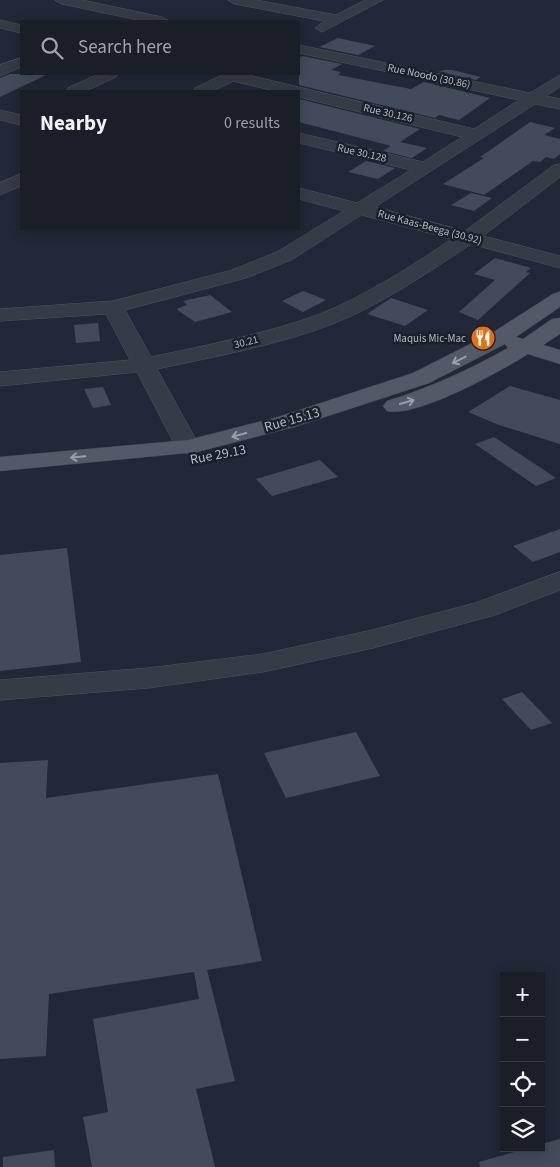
<!DOCTYPE html>
<meta charset="utf-8">
<style>
:root{--surface:#1a1e29;--page:#232731;--text:#f1f3f6;--muted:#9fa2a8;--line:#383c46}
body{margin:0;font-family:"Source Sans 3",sans-serif;background:var(--page);color:var(--text)}
.controls{position:absolute;right:15px;bottom:15px;display:grid;overflow:hidden;border-radius:0px;box-shadow:0 2px 12px #0003}
.controls button{width:45px;height:45px;display:grid;place-items:center;padding:0;border:0;border-bottom:1px solid var(--line);background:var(--surface);color:var(--text);font:25px sans-serif}
.list{margin:0;padding:0;list-style:none}
h2{display:flex;justify-content:space-between;align-items:center;height:65px;margin:0;padding:0 20px;font-size:21px}
h2 small{font-size:16px;font-weight:400;color:var(--muted)}
.icon{flex:none;width:28px;height:28px;fill:none;stroke:currentColor;stroke-width:2;stroke-linecap:round;stroke-linejoin:round}
.map{position:relative;flex:none;width:560px;height:1167px;overflow:hidden}
.search{position:absolute;background:var(--surface);box-shadow:0 2px 12px #0003;left:20px;top:20px;width:280px;height:55px;display:flex;align-items:center;gap:12px;box-sizing:border-box;padding:0 18px;border-radius:0px;color:var(--muted);font-size:19px}
.panel{position:absolute;background:var(--surface);box-shadow:0 2px 12px #0003;left:20px;top:90px;width:280px;height:140px;border-radius:0px}
.map>svg:first-child{display:block}
.building{fill:#434b5b}
.lines{fill:none;stroke-linecap:round;stroke-linejoin:round}
.minor-casing{stroke:#505562;stroke-width:1}
.major-casing{stroke:#3f4451;stroke-width:1}
.minor{fill:#353b47;fill-rule:evenodd}
.major{fill:#535967;fill-rule:evenodd}
.oneway{stroke:#999ead}
.labels{text-anchor:middle;dominant-baseline:central;stroke-width:5;stroke-linejoin:round;paint-order:stroke}
.far-street-label{font-size:11px;fill:#b0b5c4;stroke:#1b202c}
.far-poi-label{font-size:11px;fill:#b0b5c4;stroke:#1b202c;text-anchor:end}
.street-label{font-size:14px;fill:#b0b5c4;stroke:#1b202c}
</style>
<div class="map">
<svg width="560" height="1167" viewBox="0 0 560 1167">
<rect width="100%" height="100%" fill="#222837"/>
<path class="building" d="M 338,38 L 375,46 L 358,55 L 319,47 Z
M 302,56 L 342,64 L 331,70 L 341,72 L 338,75 L 411,89 L 424,82 L 490,98 L 459,120 L 439,115 L 435,118 L 299,85 L 299,58 Z
M 443,70 L 452,70 L 481,77 L 476,80 L 439,72 Z
M 10,74 L 48,74 L 0,97 L 0,78 Z
M 299,99 L 420,129 L 400,142 L 427,148 L 412,158 L 383,151 L 391,146 L 299,122 Z
M 530,122 L 555,128 L 544,135 L 560,139 L 560,154 L 554,159 L 546,157 L 540,162 L 533,161 L 484,195 L 443,184 L 484,158 L 480,157 Z
M 366,161 L 395,168 L 378,179 L 348,172 Z
M 471,193 L 492,198 L 474,211 L 451,205 Z
M 495,258 L 531,268 L 526,272 L 530,273 L 478,320 L 459,312 L 495,280 L 474,274 Z
M 303,291 L 326,300 L 303,312 L 282,301 Z
M 210,295 L 232,312 L 195,322 L 176,309 L 187,305 L 183,301 Z
M 391,298 L 428,310 L 405,326 L 367,314 Z
M 98,323 L 100,341 L 76,343 L 74,325 Z
M 510,386 L 560,400 L 560,444 L 499,425 L 468,412 Z
M 103,387 L 111,405 L 93,408 L 84,389 Z
M 494,437 L 556,478 L 536,486 L 475,444 Z
M 320,460 L 338,477 L 272,496 L 256,479 Z
M 560,529 L 560,552 L 533,562 L 513,546 Z
M 67,548 L 81,662 L 0,671 L 0,555 Z
M 522,692 L 552,723 L 531,730 L 502,699 Z
M 356,732 L 380,776 L 286,798 L 264,753 Z
M 48,760 L 46,798 L 218,774 L 262,961 L 207,970 L 235,1081 L 196,1089 L 215,1167 L 92,1167 L 83,1117 L 108,1112 L 93,1019 L 199,999 L 194,972 L 49,994 L 46,1056 L 0,1059 L 0,763 Z
M 560,1139 L 560,1167 L 480,1167 L 479,1162 L 528,1148 L 541,1148 L 541,1144 Z
M 54,1150 L 55,1167 L 3,1167 L 3,1157 Z"/>
<g class="lines">
<defs>
<path id="minor" d="M 55,0 L 82,0 L 162,17 L 169,21 L 143,21 L 62,4 Z
M 228,0 L 256,0 L 336,15 L 365,0 L 383,0 L 322,32 L 315,28 L 324,21 L 235,4 Z
M 0,20 L 21,25 L 21,33 L 0,28 Z
M 299,45 L 530,93 L 560,75 L 560,87 L 546,96 L 560,99 L 560,109 L 535,104 L 375,207 L 465,231 L 554,165 L 560,164 L 560,177 L 483,236 L 560,256 L 560,268 L 471,244 C 429,272 382,304 335,323 C 279,345 217,356 157,369 L 200,447 L 197,452 L 188,454 L 179,452 L 176,447 L 137,372 L 0,386 L 0,372 L 130,360 L 106,314 L 0,321 L 0,309 L 113,301 L 232,270 L 277,252 L 344,211 L 299,199 L 299,188 L 357,203 L 411,170 L 299,143 L 299,133 L 423,162 L 462,137 L 299,97 L 299,91 L 275,91 L 233,81 L 213,91 L 193,91 L 195,88 L 224,74 L 244,74 L 474,129 L 519,100 L 299,53 ZM 362,215 L 452,239 C 412,266 365,296 320,314 C 266,334 207,345 151,357 L 125,310 L 246,278 L 291,260 Z
M 21,58 L 21,67 L 0,76 L 0,65 Z
M 99,74 L 119,74 L 116,77 L 86,91 L 66,91 L 68,88 Z
M 0,110 L 21,115 L 21,125 L 0,120 Z
M 21,174 L 21,186 L 0,195 L 0,183 Z
M 560,572 L 560,590 L 495,615 L 373,648 L 263,672 L 148,688 L 0,700 L 0,680 L 148,668 L 263,654 L 372,630 L 475,603 Z"/>
<path id="major" d="M 560,292 L 560,307 L 516,337 L 523,339 L 552,319 L 560,318 L 560,334 L 543,345 L 560,350 L 560,364 L 528,354 C 501,371 417,418 387,411 L 383,406 L 387,401 C 429,388 469,370 508,348 L 505,344 L 429,383 L 294,427 L 197,452 L 0,471 L 0,457 L 188,440 L 278,417 L 413,373 L 492,333 L 553,294 Z"/>
</defs>
<use href="#minor" class="minor-casing"/>
<use href="#major" class="major-casing"/>
<use href="#minor" class="minor"/>
<use href="#major" class="major"/>
</g>
<defs><path id="oneway-shaft" d="M-6 0H5M1.5-3L5.5 0L1.5 3" fill="none" stroke-width="1.6" stroke-linecap="round" stroke-linejoin="round" transform="scale(1.25)"/></defs>
<g class="oneway">
<use href="#oneway-shaft" transform="translate(459 360) rotate(153)"/>
<use href="#oneway-shaft" transform="translate(407 402) rotate(-16)"/>
<use href="#oneway-shaft" transform="translate(239 435) rotate(165)"/>
<use href="#oneway-shaft" transform="translate(78 457) rotate(175)"/>
</g>
<defs>
<symbol id="restaurant-disc" viewBox="-11 -11 22 22"><circle r="9.5" fill="#e8710a" stroke="#1b202c"/><path d="M-5-6h1v4h1v-4h1v4h1v-4h1v5L-1.5 .5V6h-2V.5L-5-1ZM5-6V6H3V1.5H1.5Q1.5-4 5-6Z" fill="#fff"/></symbol>
</defs>
<g fill-rule="evenodd">
<use href="#restaurant-disc" x="469" y="324" width="28" height="28"/>
</g>
<g class="labels">
<g class="far-street-label">
<text transform="translate(429 76) rotate(12)">Rue Noodo (30.86)</text>
<text transform="translate(388 113) rotate(13)">Rue 30.126</text>
<text transform="translate(362 153) rotate(13)">Rue 30.128</text>
<text transform="translate(430 227) rotate(15)">Rue Kaas-Beega (30.92)</text>
<text transform="translate(246 342) rotate(-14)">30.21</text>
</g>
<g class="far-poi-label">
<text x="466" y="338">Maquis Mic-Mac</text>
</g>
<g class="street-label">
<text transform="translate(292 420) rotate(-16)">Rue 15.13</text>
<text transform="translate(218 455) rotate(-11)">Rue 29.13</text>
</g>
</g>
</svg>
<div class="controls">
<button>+</button>
<button>−</button>
<button><svg class="icon" aria-label="locate" viewBox="0 0 24 24"><circle cx="12" cy="12" r="6"/><path d="M12 2v4M12 18v4M2 12h4M18 12h4"/></svg></button>
<button><svg class="icon" aria-label="layers" viewBox="0 0 24 24"><path d="M12 4l9 5-9 5-9-5zM3 14l9 5 9-5"/></svg></button>
</div>
<div class="search"><svg class="icon" aria-label="search" viewBox="0 0 24 24"><circle cx="10" cy="10" r="6"/><path d="M15 15l6 6"/></svg>Search here</div>
<section class="panel">
<h2>Nearby<small>0 results</small></h2>
<ul class="list">
</ul>
</section>
</div>
